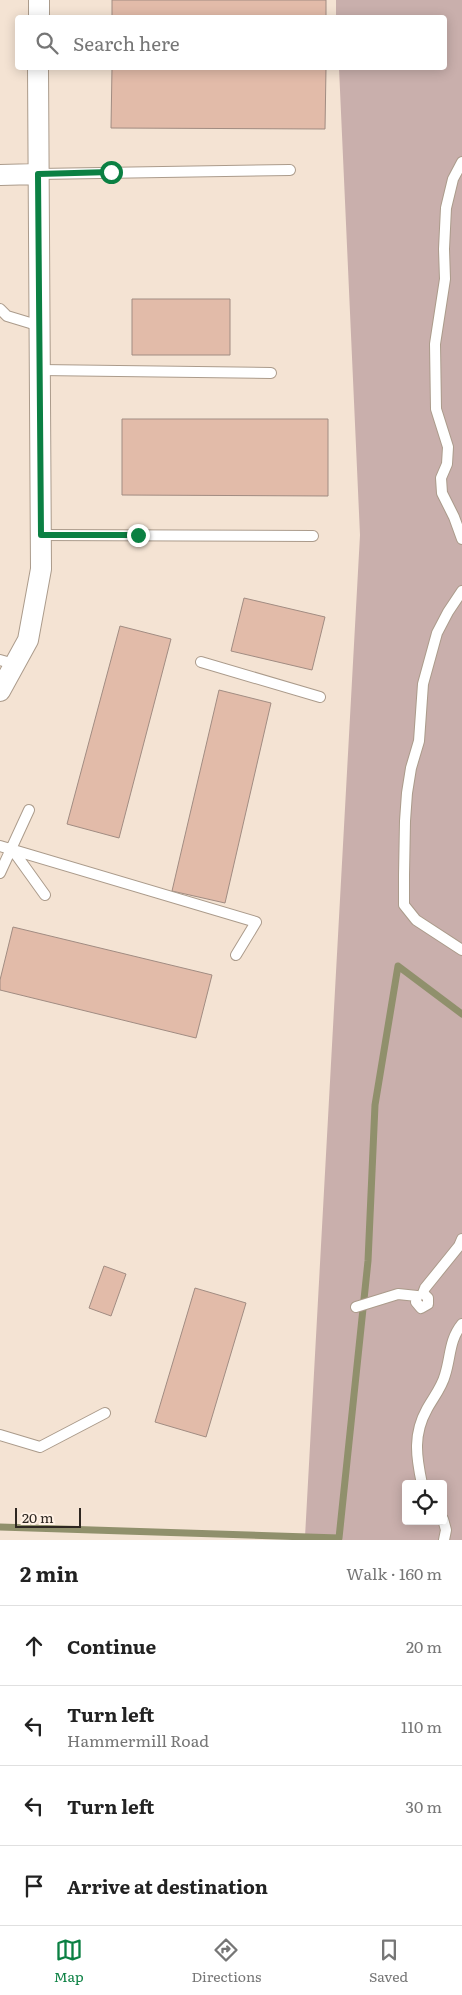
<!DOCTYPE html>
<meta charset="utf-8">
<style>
:root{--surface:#fff;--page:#f6f6f6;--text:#222;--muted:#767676;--line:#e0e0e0;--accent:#0b8043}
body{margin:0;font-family:Literata,serif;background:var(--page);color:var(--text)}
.controls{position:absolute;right:15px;bottom:15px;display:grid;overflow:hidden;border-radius:5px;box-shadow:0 2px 12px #0003}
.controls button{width:45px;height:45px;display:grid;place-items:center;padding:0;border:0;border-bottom:1px solid var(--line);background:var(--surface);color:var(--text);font:25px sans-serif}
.scale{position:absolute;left:15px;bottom:12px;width:66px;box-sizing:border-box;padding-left:5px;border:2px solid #2e2721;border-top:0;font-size:14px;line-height:18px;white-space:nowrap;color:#2e2721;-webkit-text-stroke:4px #fff1e4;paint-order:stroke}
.stop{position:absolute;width:15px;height:15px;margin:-11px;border:4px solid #0b8043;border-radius:50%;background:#fff}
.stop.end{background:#0b8043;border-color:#fff;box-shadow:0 1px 5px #0008}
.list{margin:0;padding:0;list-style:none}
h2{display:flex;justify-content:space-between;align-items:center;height:65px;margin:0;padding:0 20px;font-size:21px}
h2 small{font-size:16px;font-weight:400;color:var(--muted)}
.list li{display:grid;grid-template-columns:32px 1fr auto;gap:15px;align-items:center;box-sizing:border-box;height:80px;padding:0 20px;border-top:1px solid var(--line)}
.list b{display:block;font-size:19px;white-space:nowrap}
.list p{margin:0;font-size:16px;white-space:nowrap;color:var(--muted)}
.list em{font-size:16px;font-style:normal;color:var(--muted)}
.icon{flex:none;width:28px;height:28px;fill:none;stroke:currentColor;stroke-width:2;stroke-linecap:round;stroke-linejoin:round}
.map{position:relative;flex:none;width:462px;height:1540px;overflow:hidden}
.search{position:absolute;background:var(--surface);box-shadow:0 2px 12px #0003;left:15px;right:15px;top:15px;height:55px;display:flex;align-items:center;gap:12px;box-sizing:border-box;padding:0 18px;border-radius:5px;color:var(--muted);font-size:19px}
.sheet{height:385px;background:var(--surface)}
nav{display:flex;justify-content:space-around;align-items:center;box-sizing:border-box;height:70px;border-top:1px solid var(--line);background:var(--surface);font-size:14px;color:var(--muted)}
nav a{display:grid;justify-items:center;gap:2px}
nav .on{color:var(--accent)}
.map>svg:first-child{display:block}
.green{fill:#c9afac;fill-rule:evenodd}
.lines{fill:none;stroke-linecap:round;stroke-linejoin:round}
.stream{stroke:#90906c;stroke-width:7}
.building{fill:#e2bba9;stroke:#a18c82}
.lane-casing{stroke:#ab9b8b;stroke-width:12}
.street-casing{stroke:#ab9b8b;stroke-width:22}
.lane{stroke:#fff;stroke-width:10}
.street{stroke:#fff;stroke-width:20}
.route{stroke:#0b8043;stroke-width:6}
</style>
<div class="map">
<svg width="462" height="1540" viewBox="0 0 462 1540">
<rect width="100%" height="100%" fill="#f4e3d3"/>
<path class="green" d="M 336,0 L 462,0 L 462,1540 L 306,1540 L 305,1537 L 360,535 L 339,68 L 444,68 L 444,18 L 336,17 ZM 406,1484 L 443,1484 L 443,1521 L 406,1521 Z"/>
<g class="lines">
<path class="stream" d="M 0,1527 L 339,1538 L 368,1261 L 375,1105 L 398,966 L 462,1014"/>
</g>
<path class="building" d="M 112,0 L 326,0 L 326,18 L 112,18 Z
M 112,68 L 326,68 L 325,129 L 111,128 Z
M 132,299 L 230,299 L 230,355 L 132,355 Z
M 122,419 L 328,419 L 328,496 L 122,495 Z
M 244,598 L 325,617 L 312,670 L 231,651 Z
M 120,626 L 171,639 L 119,838 L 67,824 Z
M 219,690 L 271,703 L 225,903 L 172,891 Z
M 13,927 L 212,975 L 196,1038 L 0,990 L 0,980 Z
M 104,1266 L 126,1274 L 111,1316 L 89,1308 Z
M 195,1288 L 246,1303 L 206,1437 L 155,1422 Z"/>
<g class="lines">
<defs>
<path id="lane" d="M 462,162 L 453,179 L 446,208 L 444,249 L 445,279 L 435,344 L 436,409 L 448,447 L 447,464 L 441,478 L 442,493 L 454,517 L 462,539
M 38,174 L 290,170
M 0,309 L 7,316 L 40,326
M 40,370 L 271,373
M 41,535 L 313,536
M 462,591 L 448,612 L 437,633 L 423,684 L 419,741 L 411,768 L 407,793 L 405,821 L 404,875 L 404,905 L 416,920 L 462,950
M 0,660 L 14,664
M 201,662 L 320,697
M 0,846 L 256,922 L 236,955
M 12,849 L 45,895
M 0,873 L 29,810
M 356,1307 L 398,1294 L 417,1296 L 416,1302 L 421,1308 L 428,1304 L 428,1298 L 423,1293 L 425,1288 L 459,1246 L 462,1239
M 0,1435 L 40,1447 L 105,1413
M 422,1484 C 416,1456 413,1434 427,1409 C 433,1398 442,1387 445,1375 C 451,1356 449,1340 462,1324
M 443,1519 L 446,1530 L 444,1540"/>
<path id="street" d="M 39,18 L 39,0
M 0,175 L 38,174
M 0,691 L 28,640 L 41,569 L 38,68"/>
</defs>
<use href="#lane" class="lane-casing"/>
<use href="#street" class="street-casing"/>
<use href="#lane" class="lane"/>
<use href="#street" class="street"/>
</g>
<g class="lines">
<path class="route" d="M 111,172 L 38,174 L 41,535 L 138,535"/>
</g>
</svg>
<div class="controls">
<button><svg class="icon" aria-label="locate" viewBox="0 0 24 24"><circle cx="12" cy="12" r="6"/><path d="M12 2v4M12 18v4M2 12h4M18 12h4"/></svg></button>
</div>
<div class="scale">20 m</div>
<div class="stop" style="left:111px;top:172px"></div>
<div class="stop end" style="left:138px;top:535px"></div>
<div class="search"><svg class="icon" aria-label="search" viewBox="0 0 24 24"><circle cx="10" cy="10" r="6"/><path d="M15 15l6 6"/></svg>Search here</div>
</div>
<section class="sheet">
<h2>2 min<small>Walk · 160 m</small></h2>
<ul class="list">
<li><svg class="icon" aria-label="ahead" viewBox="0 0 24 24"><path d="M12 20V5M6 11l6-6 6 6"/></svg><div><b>Continue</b></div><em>20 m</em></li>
<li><svg class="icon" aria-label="left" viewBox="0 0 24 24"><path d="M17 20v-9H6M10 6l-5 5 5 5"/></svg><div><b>Turn left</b><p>Hammermill Road</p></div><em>110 m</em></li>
<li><svg class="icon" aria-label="left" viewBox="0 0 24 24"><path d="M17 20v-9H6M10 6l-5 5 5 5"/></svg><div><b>Turn left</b></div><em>30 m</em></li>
<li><svg class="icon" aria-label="arrive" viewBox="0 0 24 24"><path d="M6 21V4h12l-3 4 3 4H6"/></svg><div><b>Arrive at destination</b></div></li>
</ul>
</section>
<nav>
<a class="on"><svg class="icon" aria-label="map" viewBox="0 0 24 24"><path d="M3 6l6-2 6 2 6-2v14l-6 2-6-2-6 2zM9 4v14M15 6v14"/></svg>Map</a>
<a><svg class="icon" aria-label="directions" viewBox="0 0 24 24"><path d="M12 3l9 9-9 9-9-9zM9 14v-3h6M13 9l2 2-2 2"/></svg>Directions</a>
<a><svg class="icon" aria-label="saved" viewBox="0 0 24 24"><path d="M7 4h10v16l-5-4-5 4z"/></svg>Saved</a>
</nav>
